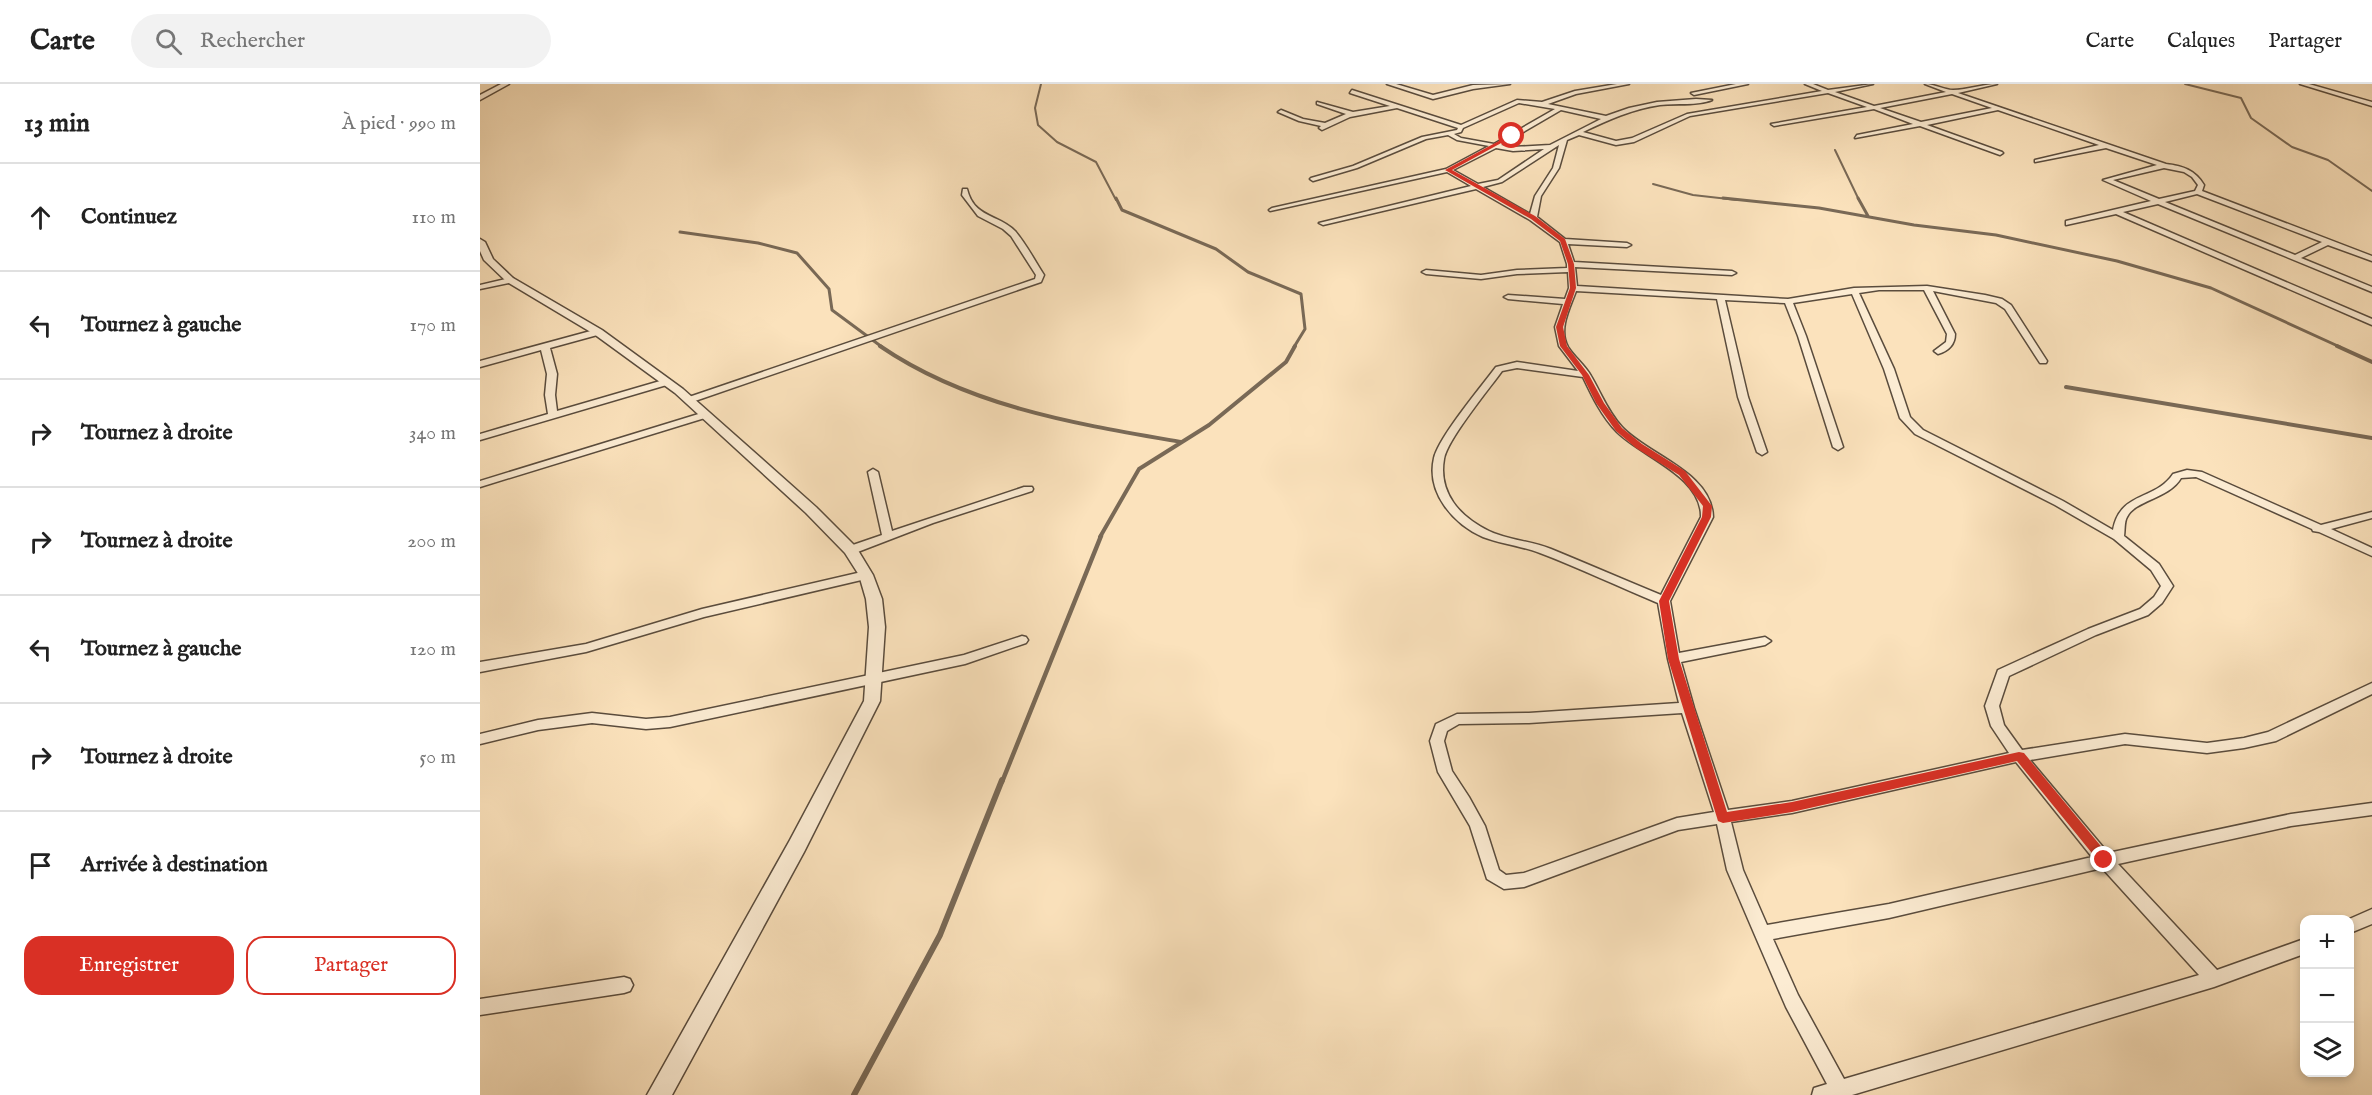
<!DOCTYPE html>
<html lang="fr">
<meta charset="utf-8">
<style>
:root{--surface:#fff;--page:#f2f2f2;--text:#222;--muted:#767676;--line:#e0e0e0;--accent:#d93025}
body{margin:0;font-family:"IM FELL English",serif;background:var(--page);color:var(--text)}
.controls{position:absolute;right:18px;bottom:18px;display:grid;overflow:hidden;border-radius:12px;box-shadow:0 3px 9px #0003}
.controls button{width:54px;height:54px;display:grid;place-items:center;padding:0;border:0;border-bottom:2px solid var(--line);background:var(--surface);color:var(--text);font:30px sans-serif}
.stop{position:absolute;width:18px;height:18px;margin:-14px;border:4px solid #d93025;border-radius:50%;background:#fff}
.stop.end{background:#d93025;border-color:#fff;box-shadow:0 2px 6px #0008}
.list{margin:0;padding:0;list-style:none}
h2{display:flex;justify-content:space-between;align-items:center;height:78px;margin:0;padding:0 24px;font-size:26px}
h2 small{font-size:20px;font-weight:400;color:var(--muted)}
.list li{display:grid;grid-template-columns:39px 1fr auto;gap:18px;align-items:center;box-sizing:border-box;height:108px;padding:0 24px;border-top:2px solid var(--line)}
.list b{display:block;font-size:22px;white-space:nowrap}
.list em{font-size:20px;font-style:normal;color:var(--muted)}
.actions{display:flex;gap:12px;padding:18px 24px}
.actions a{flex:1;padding:14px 0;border:2px solid var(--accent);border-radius:18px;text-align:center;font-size:21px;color:var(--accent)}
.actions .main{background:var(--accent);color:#fff}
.icon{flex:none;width:33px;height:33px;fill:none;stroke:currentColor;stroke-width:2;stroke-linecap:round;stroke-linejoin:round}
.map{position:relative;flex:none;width:1892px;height:1011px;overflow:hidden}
header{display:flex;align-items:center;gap:36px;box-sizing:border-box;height:84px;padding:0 30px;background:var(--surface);border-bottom:2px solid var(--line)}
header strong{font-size:28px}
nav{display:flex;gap:33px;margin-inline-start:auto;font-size:21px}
.search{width:420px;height:54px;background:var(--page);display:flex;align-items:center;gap:15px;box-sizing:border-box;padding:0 21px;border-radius:33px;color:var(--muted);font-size:22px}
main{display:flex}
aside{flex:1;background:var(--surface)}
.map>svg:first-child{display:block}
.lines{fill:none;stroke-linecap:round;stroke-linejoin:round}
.stream-far4{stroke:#796956;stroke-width:2}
.stream-far3{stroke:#796956;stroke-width:3}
.stream-far2{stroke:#796956;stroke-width:4}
.stream-far1{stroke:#796956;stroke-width:4.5}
.stream{stroke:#796956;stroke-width:6}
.minor-casing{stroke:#5a4c3d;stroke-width:3}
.tertiary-casing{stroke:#5a4c3d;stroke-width:3}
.minor{fill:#fcecd3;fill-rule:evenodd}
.tertiary{fill:#fcecd3;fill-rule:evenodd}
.route{fill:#d93025}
</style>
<header>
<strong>Carte</strong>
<div class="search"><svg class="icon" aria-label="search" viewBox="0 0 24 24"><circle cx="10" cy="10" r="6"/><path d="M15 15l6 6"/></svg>Rechercher</div>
<nav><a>Carte</a><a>Calques</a><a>Partager</a></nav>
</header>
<main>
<aside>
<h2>13 min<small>À pied · 990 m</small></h2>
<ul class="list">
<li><svg class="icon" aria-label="ahead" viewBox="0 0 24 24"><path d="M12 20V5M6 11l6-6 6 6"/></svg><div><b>Continuez</b></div><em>110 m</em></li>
<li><svg class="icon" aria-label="left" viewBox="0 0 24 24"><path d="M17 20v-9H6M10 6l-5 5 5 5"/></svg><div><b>Tournez à gauche</b></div><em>170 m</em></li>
<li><svg class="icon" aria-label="right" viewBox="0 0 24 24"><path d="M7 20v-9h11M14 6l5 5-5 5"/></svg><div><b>Tournez à droite</b></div><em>340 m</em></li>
<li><svg class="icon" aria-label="right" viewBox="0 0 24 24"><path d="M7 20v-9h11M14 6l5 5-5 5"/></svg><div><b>Tournez à droite</b></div><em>200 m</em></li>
<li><svg class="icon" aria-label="left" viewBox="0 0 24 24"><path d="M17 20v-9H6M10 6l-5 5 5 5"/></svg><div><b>Tournez à gauche</b></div><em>120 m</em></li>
<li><svg class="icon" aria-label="right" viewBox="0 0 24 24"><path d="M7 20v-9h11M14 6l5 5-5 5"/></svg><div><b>Tournez à droite</b></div><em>50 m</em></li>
<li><svg class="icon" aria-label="arrive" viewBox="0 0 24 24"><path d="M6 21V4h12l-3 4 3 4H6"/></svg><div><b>Arrivée à destination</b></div></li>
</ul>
<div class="actions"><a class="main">Enregistrer</a><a>Partager</a></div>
</aside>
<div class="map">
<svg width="1892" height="1011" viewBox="0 0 1892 1011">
<rect width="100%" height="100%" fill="#fbe2bc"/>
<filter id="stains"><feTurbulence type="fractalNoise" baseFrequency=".00333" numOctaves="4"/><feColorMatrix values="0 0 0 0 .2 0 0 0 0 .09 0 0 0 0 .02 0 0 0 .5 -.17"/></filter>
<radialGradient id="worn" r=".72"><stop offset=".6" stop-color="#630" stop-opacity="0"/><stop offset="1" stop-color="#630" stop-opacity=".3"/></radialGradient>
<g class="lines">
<path class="stream-far4" d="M 561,0 L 555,24 L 558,41 L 577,58 L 616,78 L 636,116
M 1705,0 L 1761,14 L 1771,34 L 1812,63 L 1848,76 L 1892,107
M 1355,66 L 1379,116
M 1173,100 L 1213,111 L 1257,116"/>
<path class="stream-far3" d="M 636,114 L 642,126 L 736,165 L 768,188 L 821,210 L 825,245 L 814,263
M 1243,114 L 1339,124 L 1434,141 L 1516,151 L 1637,177 L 1731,204 L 1860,263
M 1378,114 L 1388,132
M 200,148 L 278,159 L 317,169 L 349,205 L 352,226 L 402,263"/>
<path class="stream-far2" d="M 400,262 C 489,323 597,340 701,358
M 1857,262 L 1892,278
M 1586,303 L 1892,354
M 620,453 L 659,385 L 729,341 L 806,278 L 815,262"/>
<path class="stream-far1" d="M 522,698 L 621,452"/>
<path class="stream" d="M 374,1011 L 460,851 L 522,696"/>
<defs>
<path id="minor" d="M 907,0 L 916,0 L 953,11 L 993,1 L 1030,0 L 993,5 L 953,15 Z
M 1137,0 L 1149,0 L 1096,10 L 1068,20 L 1126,32 L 1149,24 L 1177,18 L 1216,15 L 1232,16 C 1218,22 1196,19 1180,21 C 1152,25 1128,36 1103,48 L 1136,57 L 1152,54 L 1207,30 L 1342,7 L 1325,0 L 1333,0 L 1348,6 L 1393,0 L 1355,8 L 1394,22 L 1466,8 L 1445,0 C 1455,0 1464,6 1473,6 C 1488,6 1502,0 1517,0 L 1478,9 L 1686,80 C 1703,82 1715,86 1724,101 L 1722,107 L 1892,172 L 1892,177 L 1848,161 L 1821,174 L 1892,203 L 1892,208 L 1678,120 L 1643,128 L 1892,235 L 1892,241 L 1636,130 L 1586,141 L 1586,137 L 1671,117 L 1623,96 L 1677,81 L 1626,64 L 1555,78 L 1555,76 L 1619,61 L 1518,26 L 1447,41 L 1522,68 L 1523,69 L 1520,71 L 1440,42 L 1375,54 L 1377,51 L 1433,40 L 1394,25 L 1294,42 L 1291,40 L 1387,23 L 1348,9 L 1210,32 L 1154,58 L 1136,61 L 1099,51 L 1087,56 L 1079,84 L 1061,112 L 1057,133 L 1085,155 L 1147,159 L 1151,161 L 1147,163 L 1088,160 L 1094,178 L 1252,187 L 1256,189 L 1252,191 L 1095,183 L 1097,202 L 1308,215 L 1374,204 L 1447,202 L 1505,211 L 1522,215 L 1531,221 L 1567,277 L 1566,279 L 1560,279 L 1525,225 L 1516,219 L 1453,207 L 1475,250 C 1475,261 1468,267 1458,270 L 1454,267 L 1466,258 L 1467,250 L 1444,206 L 1399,206 L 1379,209 L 1414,285 L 1430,333 L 1443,346 L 1583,417 L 1633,446 C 1640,407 1675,417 1693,390 L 1707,386 L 1722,388 L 1841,441 L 1892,428 L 1892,434 L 1851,445 L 1892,464 L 1892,472 L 1839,448 L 1833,447 L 1832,445 L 1716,393 L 1701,394 C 1689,415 1655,416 1647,433 C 1644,438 1645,446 1644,452 L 1679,480 L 1693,502 L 1682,519 L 1668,531 L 1616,551 L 1529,592 L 1519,622 L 1524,641 L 1542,666 L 1645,650 L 1727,659 L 1764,654 L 1788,648 L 1892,599 L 1892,610 L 1796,657 L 1764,664 L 1727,669 L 1645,660 L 1550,676 L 1628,769 L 1811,730 L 1892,719 L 1892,731 L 1811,742 L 1638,780 L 1737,886 L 1824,855 L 1824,870 L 1734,903 L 1372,1011 L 1332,1011 L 1334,1004 L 1347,1000 L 1306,923 L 1274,849 L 1247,786 L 1237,740 L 1198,746 L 1044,803 L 1024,805 L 1007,795 L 990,742 L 958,688 L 950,657 L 956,640 L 977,630 L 1049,629 L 1199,619 L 1188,575 L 1178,519 C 1139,503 1100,484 1060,469 C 1042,462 1021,460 1003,453 C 973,440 946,408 954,374 C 959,353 1001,303 1016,283 L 1037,278 L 1098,287 L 1079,262 L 1075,243 L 1083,220 L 1028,215 L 1024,213 L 1028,211 L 1085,215 L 1089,204 L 1088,188 L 1037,190 L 1001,195 L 946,190 L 942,188 L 946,186 L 1001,191 L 1037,186 L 1087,184 L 1087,180 L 1080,158 L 1050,136 L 996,105 L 843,141 L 839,139 L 991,102 L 967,88 L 790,127 L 789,126 L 792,124 L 966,85 L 1009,62 L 977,56 L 968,51 L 946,55 L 877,84 L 833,97 L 830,95 L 831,94 L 873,82 L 942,53 L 977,46 L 978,44 L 917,24 L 870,33 L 842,46 L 839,44 L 841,42 L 819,37 L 798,28 L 801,26 L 823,35 L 845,39 L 866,30 L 837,20 L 837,18 L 873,28 L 910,22 L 870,9 L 872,6 L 981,41 L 1037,16 L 1062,18 L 1095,7 ZM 1472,10 L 1512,24 L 1441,38 L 1400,24 ZM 1039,19 L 1075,25 L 1014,60 L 981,54 L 974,50 L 981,48 L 983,44 ZM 1081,26 L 1121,35 L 1070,61 L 1033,63 L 1021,61 ZM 1079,61 L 1073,84 L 1055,112 L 1050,130 L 1003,103 L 1022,98 ZM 1016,64 L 1033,67 L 1064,65 L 1018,96 L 998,100 L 973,86 ZM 1684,84 L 1704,88 L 1712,93 L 1718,101 L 1715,107 L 1679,115 L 1633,96 ZM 1717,110 L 1842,158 L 1815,171 L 1685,118 ZM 1096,207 L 1237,215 L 1258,313 L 1277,368 L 1282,371 L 1287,368 L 1268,313 L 1245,216 L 1305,219 L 1318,252 L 1353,363 L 1358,366 L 1363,363 L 1326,252 L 1313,219 L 1372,210 L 1404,285 L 1420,334 L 1435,350 L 1575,421 L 1634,455 L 1671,486 L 1681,502 L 1674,513 L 1660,525 L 1608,545 L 1518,586 L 1505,622 L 1511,642 L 1529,669 L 1312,717 L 1248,726 L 1214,624 L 1201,578 L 1285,561 L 1291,557 L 1285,553 L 1199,569 L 1190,517 L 1233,433 C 1232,388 1168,371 1142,343 C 1128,328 1121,309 1111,292 C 1105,281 1095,274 1088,263 C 1078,245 1090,224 1096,207 ZM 1037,284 L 1103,293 C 1112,312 1122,333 1137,348 C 1162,373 1222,392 1221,433 L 1181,511 C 1144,496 1108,480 1071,465 C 1051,457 1028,456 1009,447 C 980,433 958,409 964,375 C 967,356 1009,305 1022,287 ZM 1202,629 L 1234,728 L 1197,734 L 1044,789 L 1026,791 L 1019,786 L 1005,742 L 989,713 L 972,687 L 964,657 L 967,647 L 979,640 L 1049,639 ZM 1536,678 L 1612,773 L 1409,820 L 1287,841 L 1263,786 L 1251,738 L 1312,729 ZM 1622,784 L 1719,891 L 1364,995 L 1318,911 L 1293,855 L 1409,834 Z
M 1256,0 L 1268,0 L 1214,11 L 1211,9 Z
M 1820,0 L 1829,0 L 1892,18 L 1892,22 Z
M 483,105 L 487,105 C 494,134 518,130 535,147 C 546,160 555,177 564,191 L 561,198 L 212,318 L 206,318 L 206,314 L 555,195 L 556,191 L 531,152 L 523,145 L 498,132 L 482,111 Z
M 30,194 L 33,194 L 33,198 L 0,205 L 0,201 Z
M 118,245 L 122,248 L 121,250 L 70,264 L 77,290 L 75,311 L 77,327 L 187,295 L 190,296 L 190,300 L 0,356 L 0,350 L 68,330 L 65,311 L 67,290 L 61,266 L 0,283 L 0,277 Z
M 225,328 L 230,331 L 228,333 L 0,403 L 0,397 Z
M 393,385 L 398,388 L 412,447 L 544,403 L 552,403 L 553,405 L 552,407 L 453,439 L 375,469 L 367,469 L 365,466 L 367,463 L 402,451 L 388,388 Z
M 386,487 L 390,488 L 392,491 L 390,494 L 224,533 L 106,568 L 0,588 L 0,578 L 106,560 L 222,525 Z
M 542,552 L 546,553 L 548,556 L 546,559 L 485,580 L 190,643 L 166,645 L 112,639 L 58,646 L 0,660 L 0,650 L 58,636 L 112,629 L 166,635 L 190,633 L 484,571 Z
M 1892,825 L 1892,840 L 1870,849 L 1870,836 L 1867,836 Z
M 144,893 L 150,895 L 153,901 L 150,907 L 144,909 L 0,931 L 0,915 Z"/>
<path id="tertiary" d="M 21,0 L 29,0 L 0,16 L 0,11 Z
M 0,155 L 5,158 L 13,175 L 33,194 L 122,246 L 203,305 L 336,423 L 376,463 L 393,491 L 402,515 L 405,543 L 400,617 L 324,768 L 192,1011 L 167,1011 L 310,756 L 384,617 L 389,543 L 386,515 L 379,491 L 365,469 L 326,429 L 195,309 L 114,250 L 27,198 L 4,176 L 0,167 Z"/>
</defs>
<use href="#minor" class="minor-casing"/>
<use href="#tertiary" class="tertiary-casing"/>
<use href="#minor" class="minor"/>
<use href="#tertiary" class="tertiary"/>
</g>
<path class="route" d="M 1030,51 L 1034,52 L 972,86 L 1055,132 L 1085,155 L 1094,180 L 1096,204 L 1083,243 L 1087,262 L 1109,291 L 1124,319 L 1142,344 L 1162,360 L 1205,387 L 1232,422 L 1231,433 L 1189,517 L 1199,575 L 1247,728 L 1312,718 L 1539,668 L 1544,669 L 1629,772 L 1631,776 L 1629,779 L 1620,779 L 1537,677 L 1312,728 L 1243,739 L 1238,737 L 1188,575 L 1179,517 L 1222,433 L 1223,422 L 1199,391 L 1156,364 L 1136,347 L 1116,319 L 1102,291 L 1080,262 L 1076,243 L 1090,204 L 1088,180 L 1080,157 L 1051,135 L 965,86 Z"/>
<rect width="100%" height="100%" filter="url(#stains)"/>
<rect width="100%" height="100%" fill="url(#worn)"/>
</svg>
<div class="controls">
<button>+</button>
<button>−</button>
<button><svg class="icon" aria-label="layers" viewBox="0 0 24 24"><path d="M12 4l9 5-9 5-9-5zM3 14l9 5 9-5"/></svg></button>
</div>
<div class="stop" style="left:1032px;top:52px"></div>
<div class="stop end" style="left:1624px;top:776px"></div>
</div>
</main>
